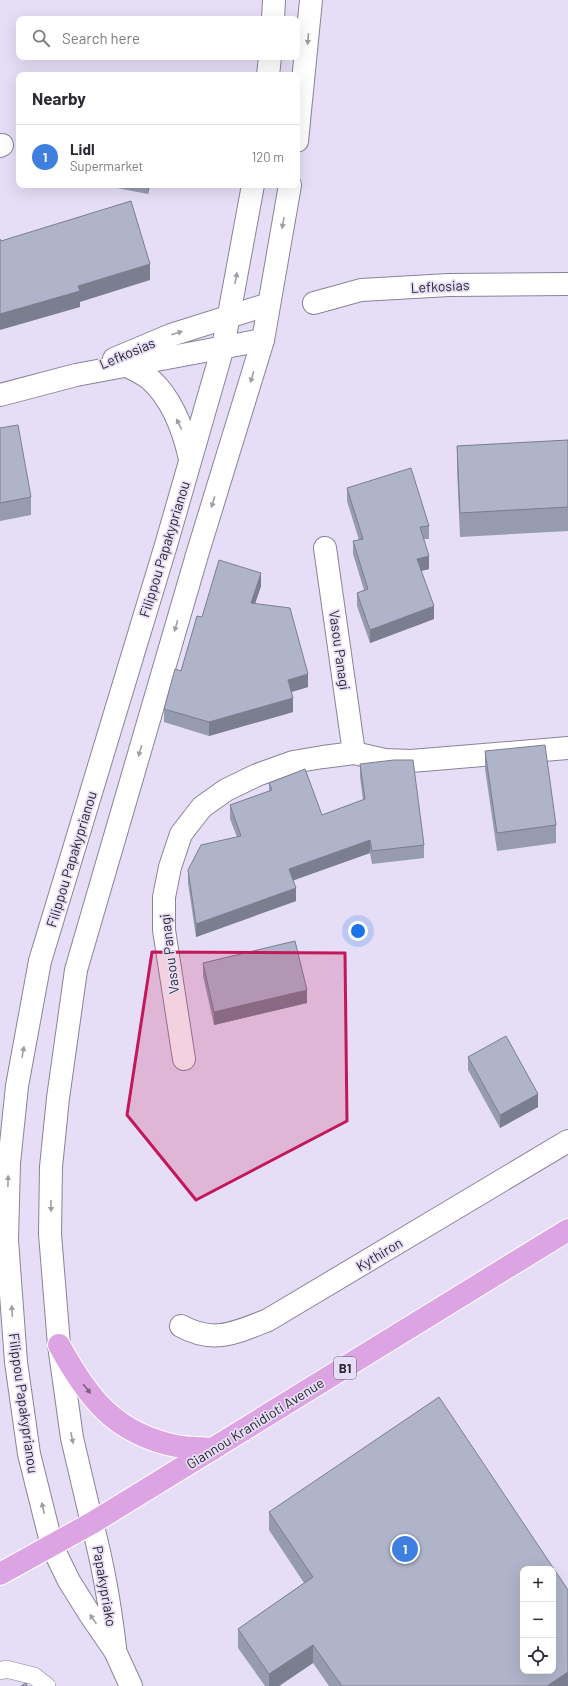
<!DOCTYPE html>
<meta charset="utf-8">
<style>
:root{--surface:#fff;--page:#f2f2f3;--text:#2b2b33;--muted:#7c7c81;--line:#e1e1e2;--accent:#0f766e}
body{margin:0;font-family:Barlow,sans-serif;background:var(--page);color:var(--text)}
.controls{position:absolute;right:12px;bottom:12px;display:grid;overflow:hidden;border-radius:8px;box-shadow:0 4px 16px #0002}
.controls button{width:36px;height:36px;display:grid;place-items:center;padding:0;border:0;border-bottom:1px solid var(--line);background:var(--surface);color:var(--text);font:20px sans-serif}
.you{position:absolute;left:358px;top:931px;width:14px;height:14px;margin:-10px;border:3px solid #fff;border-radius:50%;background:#1a73e8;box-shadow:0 0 0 6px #1a73e833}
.badge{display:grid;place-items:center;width:26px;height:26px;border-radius:50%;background:var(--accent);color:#fff;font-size:13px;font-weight:700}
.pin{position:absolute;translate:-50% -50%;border:2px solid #fff;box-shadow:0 1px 4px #0006}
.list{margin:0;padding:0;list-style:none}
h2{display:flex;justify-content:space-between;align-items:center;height:52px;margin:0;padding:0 16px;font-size:17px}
h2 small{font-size:13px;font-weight:400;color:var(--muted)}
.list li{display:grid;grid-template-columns:26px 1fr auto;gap:12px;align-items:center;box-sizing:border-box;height:64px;padding:0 16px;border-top:1px solid var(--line)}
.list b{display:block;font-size:15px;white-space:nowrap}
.list p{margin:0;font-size:13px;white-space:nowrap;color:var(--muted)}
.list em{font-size:13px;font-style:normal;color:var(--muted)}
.icon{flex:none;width:22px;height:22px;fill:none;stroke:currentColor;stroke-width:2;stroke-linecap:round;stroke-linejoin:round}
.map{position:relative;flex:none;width:568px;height:1686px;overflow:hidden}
.search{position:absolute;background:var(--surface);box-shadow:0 4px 16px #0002;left:16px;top:16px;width:284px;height:44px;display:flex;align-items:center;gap:10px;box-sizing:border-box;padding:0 14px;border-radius:8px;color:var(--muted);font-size:15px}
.panel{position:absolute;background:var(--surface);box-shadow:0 4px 16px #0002;left:16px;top:72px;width:284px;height:116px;border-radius:8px}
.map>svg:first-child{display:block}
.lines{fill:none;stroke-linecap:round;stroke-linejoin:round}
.lane-casing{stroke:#8a8398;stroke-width:18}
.street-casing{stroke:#8a8398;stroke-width:24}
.secondary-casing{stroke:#8a8398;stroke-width:24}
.primary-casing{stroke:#fff;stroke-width:24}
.lane{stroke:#fff;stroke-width:17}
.street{stroke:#fff;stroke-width:22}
.secondary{stroke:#fff;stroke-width:22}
.primary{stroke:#dda4e3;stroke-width:22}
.wall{fill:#979baf}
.shaded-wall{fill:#7b7e8e}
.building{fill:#b0b4cb;stroke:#7b7e8e;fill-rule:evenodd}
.oneway{fill:#a09ea2}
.oneway2{fill:#7b6081}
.marked{fill:#c2185b;fill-opacity:0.2;stroke:#c2185b;stroke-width:3;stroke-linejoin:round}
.labels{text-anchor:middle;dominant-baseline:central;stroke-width:3.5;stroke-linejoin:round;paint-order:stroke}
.shield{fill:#e6def6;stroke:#635f6c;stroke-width:1}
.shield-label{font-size:13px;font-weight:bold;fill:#2b2831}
.street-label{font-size:14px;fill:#2b2831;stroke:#e6def6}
</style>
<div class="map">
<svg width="568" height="1686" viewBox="0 0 568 1686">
<rect width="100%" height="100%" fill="#e6def6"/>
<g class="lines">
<defs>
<path id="lane" d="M 0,1671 L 6,1669 L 34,1676 L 47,1686"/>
<path id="street" d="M 0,146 L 2,145
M 314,303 L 361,290 L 449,285 L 568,284
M 114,359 L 171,335 L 269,304
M 0,395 L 76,375 L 263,340
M 325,548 L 354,753
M 184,1059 L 164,930 L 164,897 L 170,867 L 181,834 L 202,807 L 226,790 L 257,775 L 293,762 L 323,757 L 354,753 L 385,760 L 411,761 L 568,748
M 181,1326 C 214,1344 235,1333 268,1320 L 568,1141
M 92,1523 C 103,1564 110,1605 115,1647
M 52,1546 L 69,1581 L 89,1613 L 115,1651 L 131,1686"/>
<path id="secondary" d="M 273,19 L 274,0
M 268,75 L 270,57
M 297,141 L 311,0
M 127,366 C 135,370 144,374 151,380 C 173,400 184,432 190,459
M 92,1523 L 72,1438 L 59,1345 L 50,1234 L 51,1167 L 58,1098 L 76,970 L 197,555 L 263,340 L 290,185
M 52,1546 L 29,1454 L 16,1362 L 7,1240 L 9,1163 L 17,1086 L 40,961 L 166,545 L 223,347 L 253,185"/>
<path id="primary" d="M 59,1345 C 88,1398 114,1433 176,1446 C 188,1448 201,1448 213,1449
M 0,1574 L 92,1523 L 568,1230"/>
</defs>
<use href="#lane" class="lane-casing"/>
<use href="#street" class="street-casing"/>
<use href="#secondary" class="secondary-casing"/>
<use href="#primary" class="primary-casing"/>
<use href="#lane" class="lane"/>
<use href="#street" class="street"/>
<use href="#secondary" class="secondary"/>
<use href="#primary" class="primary"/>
</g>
<path class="wall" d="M 101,185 L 150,185 L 148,194 Z
M 0,428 L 31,497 L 31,515 L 0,521 Z
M 568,440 L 568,531 L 460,537 L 457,469 L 457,446 Z
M 347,488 L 429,526 L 429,539 L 424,539 L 429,569 L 421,571 L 434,619 L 370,643 L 357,606 L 357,593 L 364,590 L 353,554 L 353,541 L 359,540 L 347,501 Z
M 261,586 L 255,603 L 308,687 L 291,692 L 293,712 L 209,736 L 164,722 L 164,709 L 181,671 L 202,617 Z
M 485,751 L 556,825 L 556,843 L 497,851 L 485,769 Z
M 360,764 L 424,845 L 424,858 L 372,864 L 370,853 L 293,880 L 296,901 L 196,937 L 188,883 L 188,870 L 237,837 L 230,819 L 230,805 L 269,791 L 269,783 L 322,815 L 363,800 L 360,777 Z
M 203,963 L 307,1003 L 214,1025 L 203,976 Z
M 468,1057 L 538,1107 L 500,1128 L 468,1070 Z
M 269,1512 L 568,1686 L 329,1686 L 313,1663 L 279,1686 L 265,1686 L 238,1648 L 238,1629 L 304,1583 L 269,1530 Z"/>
<path class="shaded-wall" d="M 148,185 L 150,185 L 148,194 Z
M 150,264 L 150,280 L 80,302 L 80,307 L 0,330 L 0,314 L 78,286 Z
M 429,556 L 429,569 L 417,572 L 417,559 Z
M 261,573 L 261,586 L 251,616 L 251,603 Z
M 434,606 L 434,619 L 370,643 L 370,630 Z
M 308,674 L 308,687 L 288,693 L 288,680 Z
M 293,698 L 293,712 L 209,736 L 209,722 Z
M 370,840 L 370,853 L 289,882 L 289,869 Z
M 296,888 L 296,901 L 196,937 L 196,924 Z
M 307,990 L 307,1003 L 214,1025 L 214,1012 Z
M 538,1094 L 538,1107 L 500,1128 L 500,1115 Z
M 313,1645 L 313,1663 L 279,1686 L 269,1686 L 269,1674 Z
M 568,1672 L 568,1686 L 547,1686 Z"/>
<path class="building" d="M 131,201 L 150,264 L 78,286 L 80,291 L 0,314 L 0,239 L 1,241 Z
M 18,425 L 31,497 L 0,503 L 0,428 Z
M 568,440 L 568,507 L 460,513 L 457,446 Z
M 411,468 L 429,526 L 420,527 L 429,556 L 417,559 L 434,606 L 370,630 L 357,593 L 368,589 L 353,541 L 363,539 L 347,488 Z
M 219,560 L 261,573 L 251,603 L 290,608 L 308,674 L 288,680 L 293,698 L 209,722 L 164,709 L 175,669 L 181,671 L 197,616 L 202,617 Z
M 545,745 L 556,825 L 497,833 L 485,751 Z
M 394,760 L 413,760 L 424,845 L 372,851 L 370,840 L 289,869 L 296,888 L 196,924 L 188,870 L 201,845 L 241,836 L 230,805 L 272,790 L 269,783 L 305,769 L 322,815 L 365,799 L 360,764 Z
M 295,941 L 307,990 L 214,1012 L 203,963 Z
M 506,1036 L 538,1094 L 500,1115 L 468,1057 Z
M 439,1397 L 568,1590 L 568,1672 L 547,1686 L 342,1686 L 313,1645 L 269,1674 L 238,1629 L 313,1577 L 269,1512 ZM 523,1569 L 553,1569 L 553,1671 L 523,1671 Z
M 26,1683 L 27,1686 L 21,1686 Z"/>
<defs><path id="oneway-solid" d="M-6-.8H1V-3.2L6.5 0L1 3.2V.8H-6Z"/></defs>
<g class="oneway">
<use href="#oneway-solid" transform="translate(308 39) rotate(95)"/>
<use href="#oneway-solid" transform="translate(283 223) rotate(100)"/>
<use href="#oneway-solid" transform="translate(236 278) rotate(-79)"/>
<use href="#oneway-solid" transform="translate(177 333) rotate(-18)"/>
<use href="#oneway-solid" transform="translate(252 377) rotate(107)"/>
<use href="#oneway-solid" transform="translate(179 424) rotate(-116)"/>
<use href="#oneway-solid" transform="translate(213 502) rotate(107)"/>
<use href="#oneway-solid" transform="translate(176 626) rotate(106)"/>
<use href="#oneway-solid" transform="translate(140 751) rotate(106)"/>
<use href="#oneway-solid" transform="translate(23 1052) rotate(-80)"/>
<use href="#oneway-solid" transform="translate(8 1181) rotate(-89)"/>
<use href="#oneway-solid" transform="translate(51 1206) rotate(90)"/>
<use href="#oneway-solid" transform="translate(12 1311) rotate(-94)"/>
<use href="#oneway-solid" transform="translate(72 1438) rotate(79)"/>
<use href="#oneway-solid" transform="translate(43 1508) rotate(-103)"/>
<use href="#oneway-solid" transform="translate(93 1619) rotate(-125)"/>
</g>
<use class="oneway2" href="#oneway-solid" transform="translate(87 1389) rotate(52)"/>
<path class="marked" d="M 152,952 L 345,953 L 347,1121 L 196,1200 L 127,1115 Z"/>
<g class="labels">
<rect class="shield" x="334" y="1357" width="22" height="22" rx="3"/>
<g class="shield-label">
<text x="345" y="1368">B1</text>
</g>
<g class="street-label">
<text transform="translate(440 286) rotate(-3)">Lefkosias</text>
<text transform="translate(127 353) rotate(-23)">Lefkosias</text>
<text transform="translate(164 549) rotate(-73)">Filippou Papakyprianou</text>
<text transform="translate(340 650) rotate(82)">Vasou Panagi</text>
<text transform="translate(71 859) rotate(-73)">Filippou Papakyprianou</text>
<text transform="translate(169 954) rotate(-97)">Vasou Panagi</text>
<text transform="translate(379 1254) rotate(-31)">Kythiron</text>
<text transform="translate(24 1403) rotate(82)">Filippou Papakyprianou</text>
<text transform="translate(255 1423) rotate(-32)">Giannou Kranidioti Avenue</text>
<text transform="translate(105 1586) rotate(80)">Papakypriako</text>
</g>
</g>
</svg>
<div class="controls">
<button>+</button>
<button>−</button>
<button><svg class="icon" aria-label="locate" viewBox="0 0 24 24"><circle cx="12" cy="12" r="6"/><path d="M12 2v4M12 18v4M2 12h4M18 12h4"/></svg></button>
</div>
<div class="you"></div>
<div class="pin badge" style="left:405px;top:1549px;background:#3f7fe0">1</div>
<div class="search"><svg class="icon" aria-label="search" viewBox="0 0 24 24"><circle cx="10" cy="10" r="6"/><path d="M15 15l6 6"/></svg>Search here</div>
<section class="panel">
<h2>Nearby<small></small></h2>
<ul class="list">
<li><span class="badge" style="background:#3f7fe0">1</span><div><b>Lidl</b><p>Supermarket</p></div><em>120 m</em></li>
</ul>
</section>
</div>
